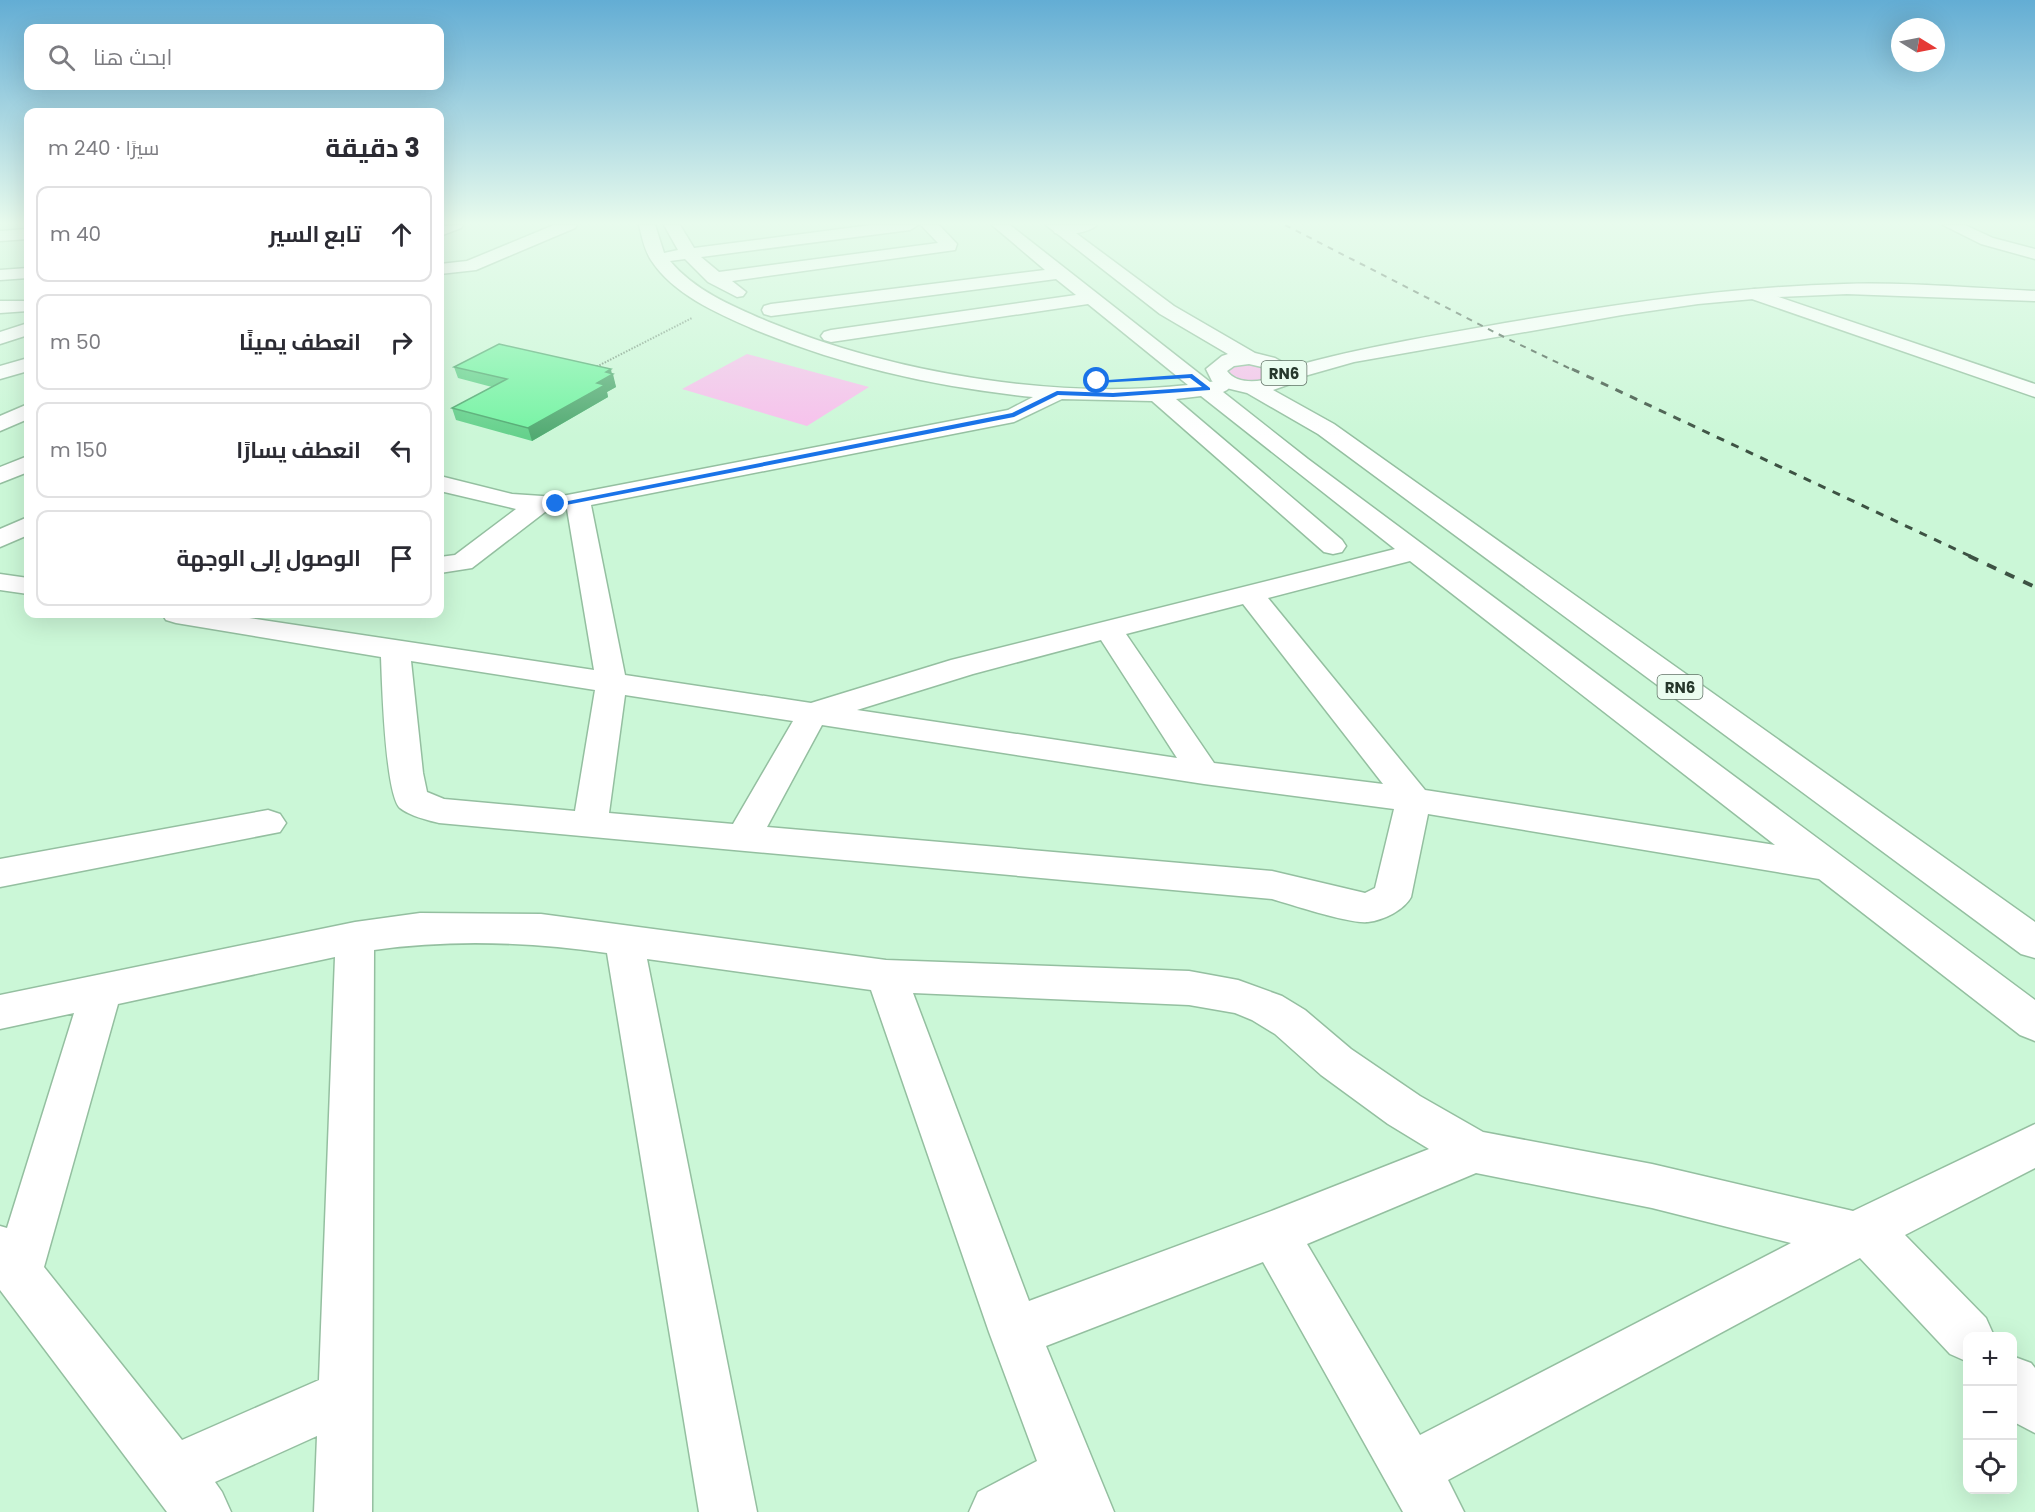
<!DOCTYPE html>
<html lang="ar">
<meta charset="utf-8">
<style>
:root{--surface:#fff;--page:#f2f2f3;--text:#2b2b33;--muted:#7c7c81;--line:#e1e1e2}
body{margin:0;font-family:Poppins,Cairo,sans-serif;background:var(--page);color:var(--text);direction:rtl}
.controls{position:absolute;right:18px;bottom:18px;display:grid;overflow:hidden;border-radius:12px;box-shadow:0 6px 24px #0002}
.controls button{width:54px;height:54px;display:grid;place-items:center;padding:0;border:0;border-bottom:2px solid var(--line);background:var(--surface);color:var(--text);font:30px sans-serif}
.compass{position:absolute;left:1891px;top:18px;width:54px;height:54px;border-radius:50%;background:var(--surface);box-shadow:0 6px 24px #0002;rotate:100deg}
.stop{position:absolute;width:18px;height:18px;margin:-14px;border:4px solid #1a73e8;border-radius:50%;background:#fff}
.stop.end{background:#1a73e8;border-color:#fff;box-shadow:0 2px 6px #0008}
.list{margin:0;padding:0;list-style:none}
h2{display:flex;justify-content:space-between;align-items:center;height:78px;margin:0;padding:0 24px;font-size:26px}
h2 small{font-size:20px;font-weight:400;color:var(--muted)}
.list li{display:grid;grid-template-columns:39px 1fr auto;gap:18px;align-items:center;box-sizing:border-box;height:96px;margin:0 12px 12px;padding:0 12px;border:2px solid var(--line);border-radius:12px}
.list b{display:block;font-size:22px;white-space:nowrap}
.list em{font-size:20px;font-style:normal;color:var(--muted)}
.icon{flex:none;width:33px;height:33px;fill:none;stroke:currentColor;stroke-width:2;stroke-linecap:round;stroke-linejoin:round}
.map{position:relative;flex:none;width:2035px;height:1512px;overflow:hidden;direction:ltr}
.search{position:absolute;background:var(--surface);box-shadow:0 6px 24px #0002;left:24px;top:24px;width:420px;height:66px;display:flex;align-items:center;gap:15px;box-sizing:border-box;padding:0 21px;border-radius:12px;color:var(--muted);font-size:22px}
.panel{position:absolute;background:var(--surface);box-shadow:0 6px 24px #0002;left:24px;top:108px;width:420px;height:510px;border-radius:12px;direction:rtl}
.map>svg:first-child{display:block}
.green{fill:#f7bfec}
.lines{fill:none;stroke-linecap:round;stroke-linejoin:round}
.minor-casing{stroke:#94bfa0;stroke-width:3}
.major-casing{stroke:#94bfa0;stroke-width:3}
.path{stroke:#7a9882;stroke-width:2;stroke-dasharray:1.5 1.5;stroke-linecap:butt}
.minor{fill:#fff;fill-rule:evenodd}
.major{fill:#fff;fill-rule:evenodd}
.rail-far2{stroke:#3d5243;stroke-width:2;stroke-dasharray:6 6;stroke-linecap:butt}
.rail-far1{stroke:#3d5243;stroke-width:3;stroke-dasharray:8 8;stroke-linecap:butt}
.rail{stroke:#3d5243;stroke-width:4;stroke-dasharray:10 10;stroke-linecap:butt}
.wall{fill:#65d18c}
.shaded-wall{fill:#52aa72}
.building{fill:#75f3a3;stroke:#52aa72;stroke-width:1.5}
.route{fill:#1a73e8}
.labels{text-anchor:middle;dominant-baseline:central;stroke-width:5;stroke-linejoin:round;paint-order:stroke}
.shield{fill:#ebfdf0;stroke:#627367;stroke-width:1.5}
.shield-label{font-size:15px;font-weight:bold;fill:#27382c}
</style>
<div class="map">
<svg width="2035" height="1512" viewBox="0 0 2035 1512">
<rect width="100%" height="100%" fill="#cbf7d7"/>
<path class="green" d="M 747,354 L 869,387 L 807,426 L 682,389 Z
M 1245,362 L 1273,369 L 1276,378 L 1251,384 L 1227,376 L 1226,368 Z"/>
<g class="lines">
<defs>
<path id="minor" d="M 463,225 L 461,228 L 440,236 L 440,226 Z
M 554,225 L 577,225 L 575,228 L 476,270 L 440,274 L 440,264 L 467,261 Z
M 639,225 L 655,225 L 664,253 L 678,250 L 664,225 L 680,225 L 694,248 L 871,225 L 918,225 L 910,230 L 701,257 L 719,272 L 938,243 L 921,225 L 939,225 L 957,244 L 955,250 L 732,281 L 746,292 L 743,296 L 737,297 L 708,282 L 685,259 L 670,261 C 695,291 734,307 769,322 C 893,373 1055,400 1188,385 L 1088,304 L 831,342 L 824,340 L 821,336 L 824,332 L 831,330 L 1076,295 L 1056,279 L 771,316 L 764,314 L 762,310 L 764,306 L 771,304 L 1045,270 L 992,225 L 1010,225 L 1210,382 L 1220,380 L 1227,382 L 1231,386 L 1227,390 L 1223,392 L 1308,459 L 2035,1000 L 2035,1041 L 2020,1035 L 1819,879 L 1428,814 L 1411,897 C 1404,910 1384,920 1368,922 C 1349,924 1293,905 1272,899 L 439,823 C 427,820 410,816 400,808 C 385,795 382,681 381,657 L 176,623 L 166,620 L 162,614 L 222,614 L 594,670 L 567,509 L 545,512 L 472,568 L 440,573 L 440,557 L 455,555 L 516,509 L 440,491 L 440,476 L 512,494 L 557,497 L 1008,410 L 1033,397 C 935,387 841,366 751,328 C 715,312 673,294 651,260 C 644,249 642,237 639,225 ZM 1201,396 L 1395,549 L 951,660 L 811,703 L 625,675 L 591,505 L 1014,422 L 1062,399 L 1152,401 L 1324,552 L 1333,554 L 1342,552 L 1346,546 L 1342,540 L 1176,399 ZM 1410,561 L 1775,845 L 1425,790 L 1268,598 ZM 1243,604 L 1383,784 L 1214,763 L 1126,634 ZM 1101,640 L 1177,758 L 857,710 L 973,674 ZM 411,661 L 595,690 L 575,811 L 444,799 L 427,792 L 423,773 ZM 625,695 L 793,721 L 733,824 L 609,813 ZM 822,725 L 1204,784 L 1394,809 L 1375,888 L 1365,893 L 1272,871 L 767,827 Z
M 1061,225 L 1097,225 C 1089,233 1066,236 1055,233 L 1053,230 Z
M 1943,225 L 1965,225 L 1993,238 L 2035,249 L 2035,259 L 1981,244 Z
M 28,229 L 28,239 L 0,241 L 0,231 Z
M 28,268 L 28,278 L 0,280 L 0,270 Z
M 1755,289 L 2035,384 L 2035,397 L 1749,298 L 1746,294 L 1749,290 Z
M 0,301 L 28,301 L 28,311 L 0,313 Z
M 28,323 L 28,335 L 0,344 L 0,332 Z
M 28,358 L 28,371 L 0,379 L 0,366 Z
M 28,404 L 28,419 L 0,431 L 0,416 Z
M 28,456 L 28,472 L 0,483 L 0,467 Z
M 28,517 L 28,535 L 0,547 L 0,529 Z
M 0,574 L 28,578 L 28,594 L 0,590 Z
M 268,810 L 280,814 L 286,823 L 280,832 L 0,887 L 0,859 Z
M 420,913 L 541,914 L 886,960 L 1189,971 L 1238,980 L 1282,996 L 1305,1010 L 1351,1049 L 1420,1096 L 1483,1132 L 1652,1164 L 1853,1211 L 2035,1124 L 2035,1168 L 1905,1235 L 1986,1318 L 1994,1336 L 1968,1336 L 1968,1362 L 1950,1354 L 1860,1258 L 1448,1480 L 1464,1512 L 1403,1512 L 1263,1262 L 1046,1346 L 1114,1512 L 969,1512 L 978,1492 L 1037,1461 L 989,1332 L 871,990 L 647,959 L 757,1512 L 699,1512 L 607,953 C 530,942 452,939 374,950 L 372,1512 L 314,1512 L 317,1436 L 215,1482 L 222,1492 L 231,1512 L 167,1512 L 0,1290 L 0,1226 L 7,1228 L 74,1013 L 0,1029 L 0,995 L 355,922 ZM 335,957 L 319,1380 L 182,1440 L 44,1267 L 118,1004 ZM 913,993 L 1189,1005 L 1235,1013 L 1252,1020 L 1275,1034 L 1321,1075 L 1388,1124 L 1429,1149 L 1274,1210 L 1029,1301 ZM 1476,1173 L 1652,1208 L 1791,1243 L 1420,1435 L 1307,1244 Z
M 2012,1356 L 2031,1363 L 2035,1368 L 2035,1433 L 2012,1421 Z"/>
<path id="major" d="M 1046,225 L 1065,225 L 1174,306 L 1255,353 L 1275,358 L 1291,367 C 1362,347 1433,336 1505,323 C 1618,304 1730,287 1844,284 C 1907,282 1972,288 2035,291 L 2035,301 L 1847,294 L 1775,297 L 1698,304 L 1622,315 L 1354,362 L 1294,379 L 1290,384 L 1273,390 L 1334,424 L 2035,922 L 2035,958 L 2021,954 L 1318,434 L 1247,393 L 1218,386 L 1212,381 L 1206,369 L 1222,356 L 1228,354 L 1160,314 ZM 1249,364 L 1262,367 L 1273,373 L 1273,377 C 1259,383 1236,384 1227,371 L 1234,366 Z"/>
</defs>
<use href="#minor" class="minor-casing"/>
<use href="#major" class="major-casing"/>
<path class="path" d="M 594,368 L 692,318"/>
<use href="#minor" class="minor"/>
<use href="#major" class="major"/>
<path class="rail-far2" d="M 1285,225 L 1506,338 L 1575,371"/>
<path class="rail-far1" d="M 1572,369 L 1972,557"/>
<path class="rail" d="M 1969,556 L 2035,587"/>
</g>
<path class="wall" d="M 454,367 L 612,374 L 616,387 L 607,392 L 608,397 L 532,441 L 456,420 L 452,408 L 492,387 L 458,378 Z"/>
<path class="shaded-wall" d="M 611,369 L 612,375 L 613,374 L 616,387 L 607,392 L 608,397 L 532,441 L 528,428 L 597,383 L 606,372 Z"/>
<path class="building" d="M 499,344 L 611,369 L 606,372 L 613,374 L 597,383 L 605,385 L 528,428 L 452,408 L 507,379 L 454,367 Z"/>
<linearGradient id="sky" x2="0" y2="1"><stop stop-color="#63add4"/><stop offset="0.51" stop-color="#e8fbed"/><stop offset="1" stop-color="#e8fbed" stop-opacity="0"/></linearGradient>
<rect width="2035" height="437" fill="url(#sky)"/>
<path class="route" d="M 1192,374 L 1210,388 L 1210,390 L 1113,397 L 1058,395 L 1014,417 L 556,507 L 553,504 L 1012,413 L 1057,391 L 1113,393 L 1202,387 L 1190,378 L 1097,383 L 1094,381 Z"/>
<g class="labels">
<g class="shield">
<rect x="1261.5" y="361" width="45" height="24" rx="4.5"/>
<rect x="1657.5" y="675" width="45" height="24" rx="4.5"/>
</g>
<g class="shield-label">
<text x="1284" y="373">RN6</text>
<text x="1680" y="687">RN6</text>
</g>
</g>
</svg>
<div class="controls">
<button>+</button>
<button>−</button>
<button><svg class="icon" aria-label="locate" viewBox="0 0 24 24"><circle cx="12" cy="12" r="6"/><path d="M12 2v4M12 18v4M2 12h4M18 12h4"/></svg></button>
</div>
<svg class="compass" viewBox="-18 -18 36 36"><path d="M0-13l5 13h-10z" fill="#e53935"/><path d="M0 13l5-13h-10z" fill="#7c7c81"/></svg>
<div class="stop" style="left:1097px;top:381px"></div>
<div class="stop end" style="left:556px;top:504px"></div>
<div class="search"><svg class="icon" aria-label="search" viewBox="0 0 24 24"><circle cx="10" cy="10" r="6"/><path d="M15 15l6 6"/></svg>ابحث هنا</div>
<section class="panel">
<h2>3 دقيقة<small>سيرًا · 240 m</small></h2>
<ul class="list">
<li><svg class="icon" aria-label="ahead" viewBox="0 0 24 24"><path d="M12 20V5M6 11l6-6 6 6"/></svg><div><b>تابع السير</b></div><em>40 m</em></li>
<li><svg class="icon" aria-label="right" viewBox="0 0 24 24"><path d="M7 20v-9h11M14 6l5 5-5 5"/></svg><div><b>انعطف يمينًا</b></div><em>50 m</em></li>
<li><svg class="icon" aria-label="left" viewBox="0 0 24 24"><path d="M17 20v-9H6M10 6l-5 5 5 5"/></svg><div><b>انعطف يسارًا</b></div><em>150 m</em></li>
<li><svg class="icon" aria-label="arrive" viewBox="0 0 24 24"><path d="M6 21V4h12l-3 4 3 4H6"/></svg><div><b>الوصول إلى الوجهة</b></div></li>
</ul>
</section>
</div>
